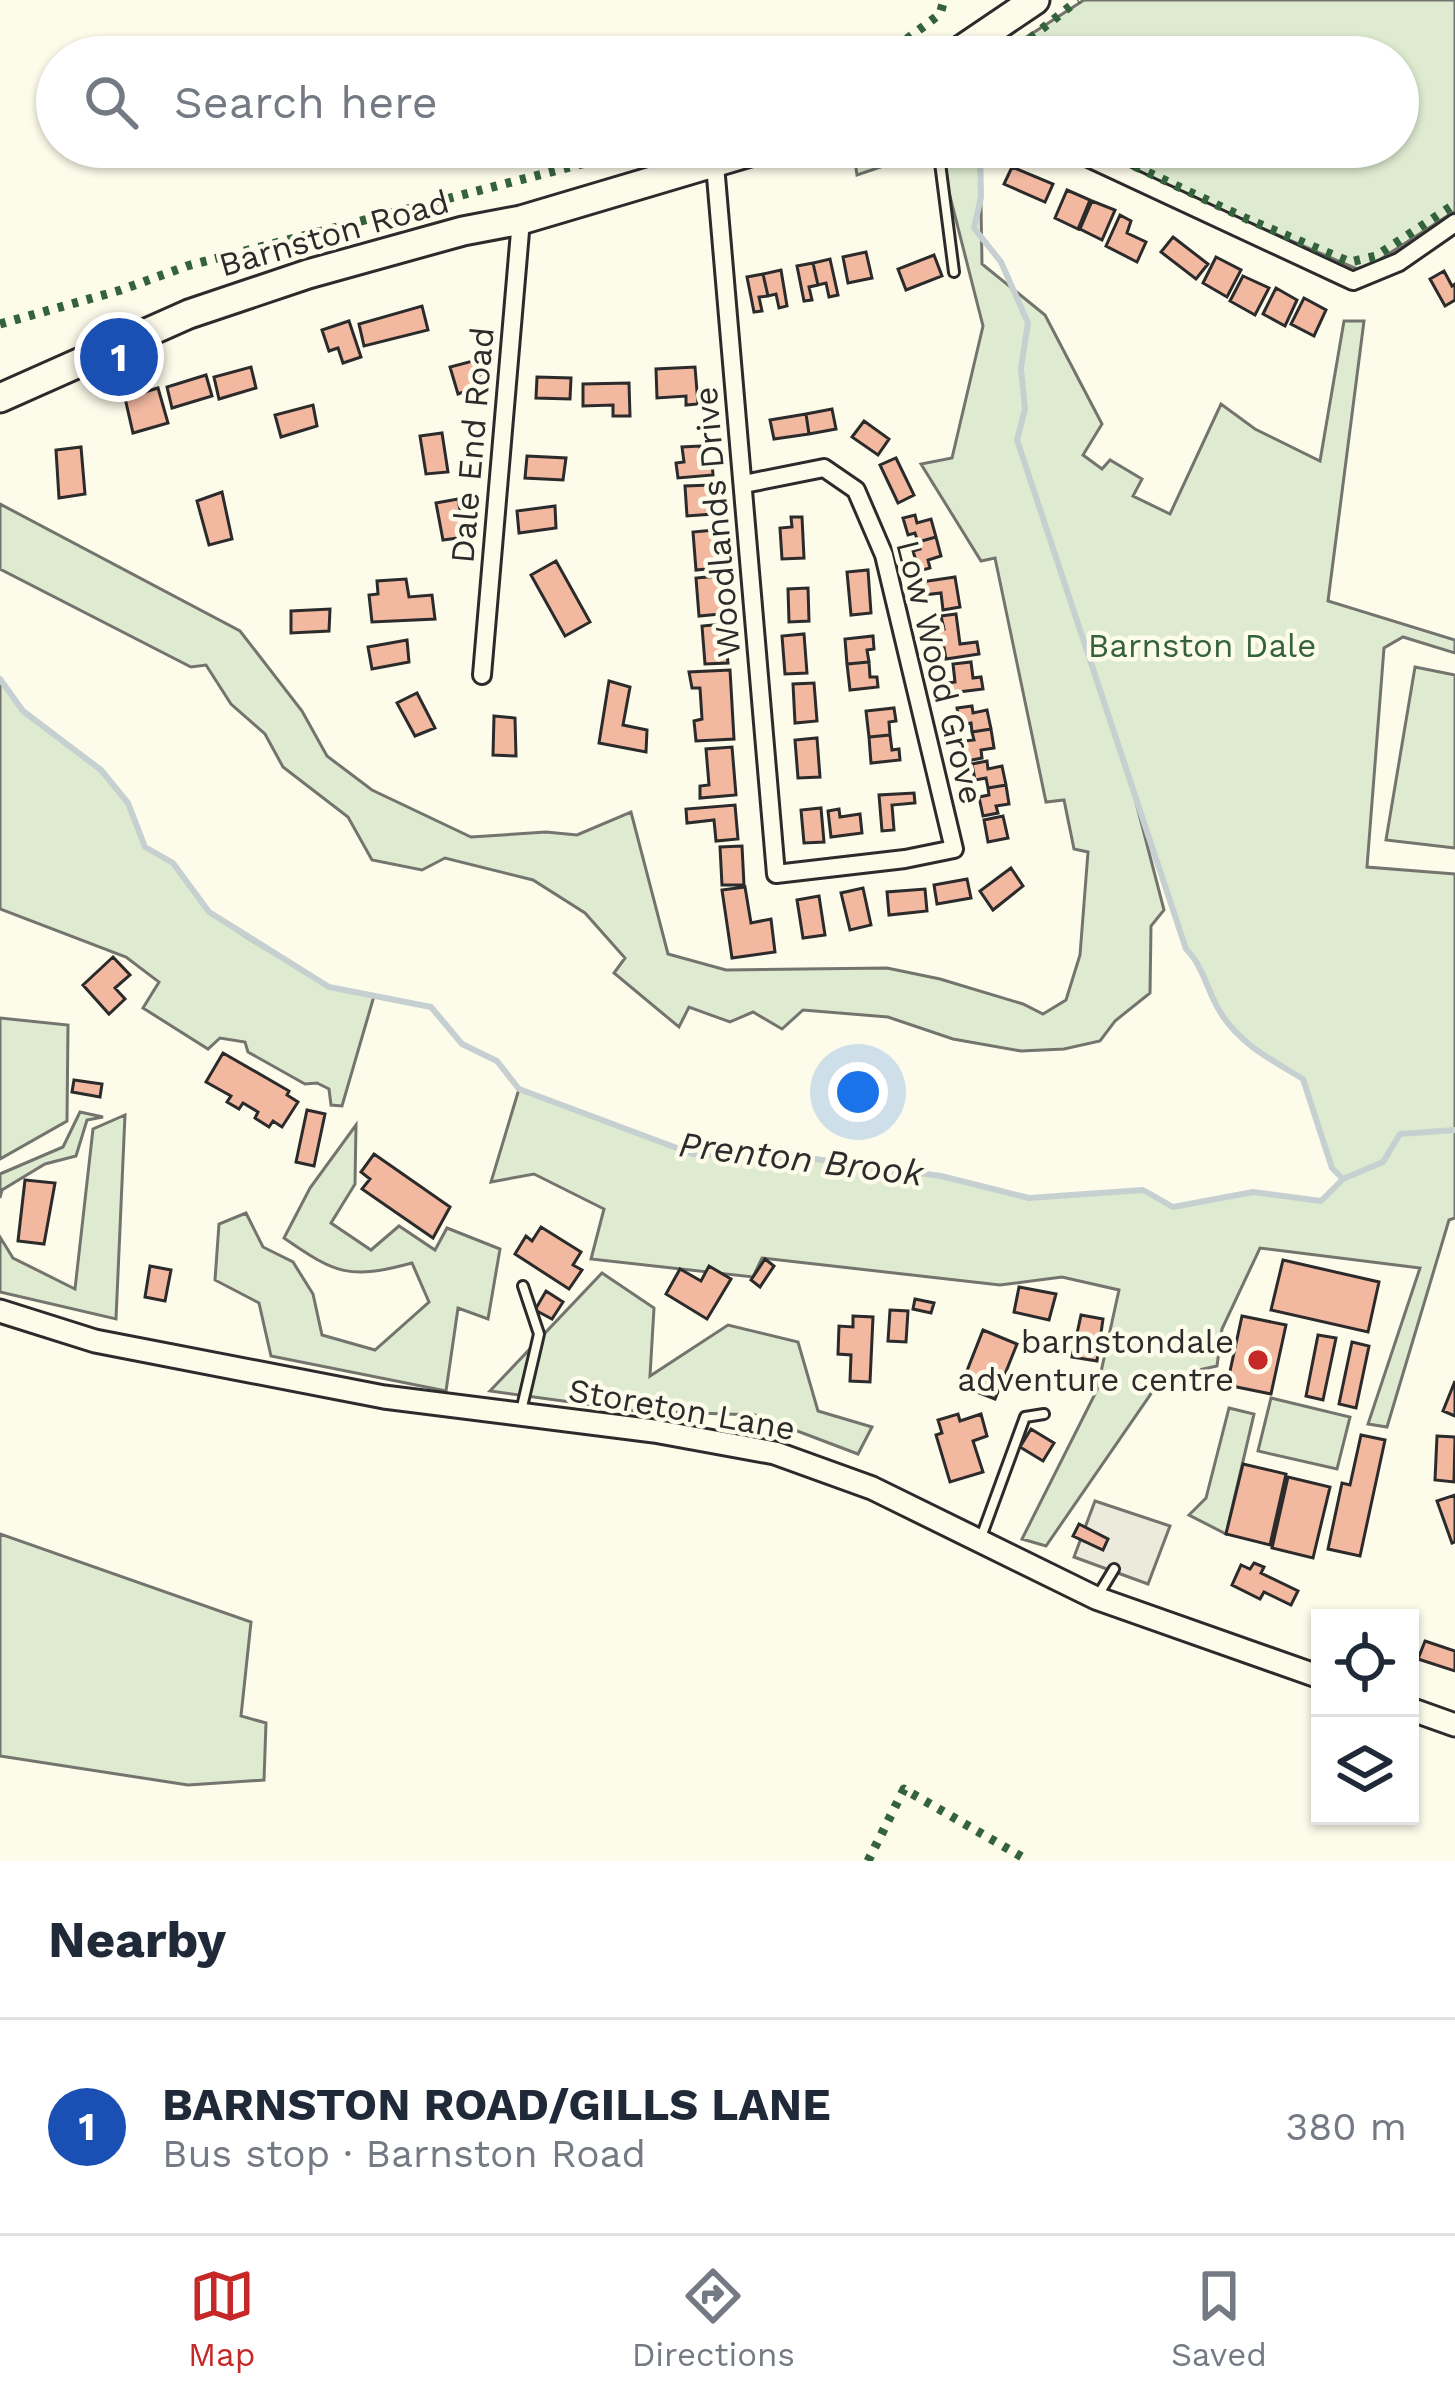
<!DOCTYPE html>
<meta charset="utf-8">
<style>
:root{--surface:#fff;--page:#f6f6f7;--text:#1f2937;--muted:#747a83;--line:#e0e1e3;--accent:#c62828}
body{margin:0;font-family:"Work Sans",sans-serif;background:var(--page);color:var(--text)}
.controls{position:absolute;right:36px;bottom:36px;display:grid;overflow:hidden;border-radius:0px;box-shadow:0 3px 9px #0004}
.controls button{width:108px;height:108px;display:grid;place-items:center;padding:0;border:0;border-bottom:3px solid var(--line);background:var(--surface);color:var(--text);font:60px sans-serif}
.you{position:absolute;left:858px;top:1092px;width:42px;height:42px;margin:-30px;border:9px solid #fff;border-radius:50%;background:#1a73e8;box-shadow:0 0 0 18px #1a73e833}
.badge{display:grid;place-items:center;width:78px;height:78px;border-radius:50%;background:var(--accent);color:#fff;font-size:39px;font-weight:700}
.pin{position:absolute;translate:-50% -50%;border:6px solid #fff;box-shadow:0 3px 12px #0006}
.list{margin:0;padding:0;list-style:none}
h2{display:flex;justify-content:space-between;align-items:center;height:156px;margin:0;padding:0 48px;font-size:51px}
h2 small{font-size:39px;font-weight:400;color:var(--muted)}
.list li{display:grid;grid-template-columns:78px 1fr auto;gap:36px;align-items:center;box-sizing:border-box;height:216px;padding:0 48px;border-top:3px solid var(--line)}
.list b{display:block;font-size:45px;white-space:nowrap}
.list p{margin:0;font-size:39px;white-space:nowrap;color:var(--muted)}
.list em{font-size:39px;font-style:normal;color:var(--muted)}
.icon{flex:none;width:66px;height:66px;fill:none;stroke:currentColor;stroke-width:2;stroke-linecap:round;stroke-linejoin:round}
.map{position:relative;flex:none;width:1455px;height:1861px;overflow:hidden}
.search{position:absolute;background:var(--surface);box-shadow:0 3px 9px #0004;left:36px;right:36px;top:36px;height:132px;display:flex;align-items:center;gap:30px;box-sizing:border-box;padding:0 42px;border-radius:66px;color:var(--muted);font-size:45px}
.sheet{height:372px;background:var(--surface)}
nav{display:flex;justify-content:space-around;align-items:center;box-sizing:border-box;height:168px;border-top:3px solid var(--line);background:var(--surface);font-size:33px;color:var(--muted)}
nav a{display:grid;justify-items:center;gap:6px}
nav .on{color:var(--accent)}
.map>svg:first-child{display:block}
.green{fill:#deebd1;stroke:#74746e;stroke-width:3}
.parking{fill:#eceadb;stroke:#74746e;stroke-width:3}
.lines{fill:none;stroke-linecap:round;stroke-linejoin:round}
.stream{stroke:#c7d0d0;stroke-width:6}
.building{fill:#f2b8a0;stroke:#2b2b2b;stroke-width:3}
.service-casing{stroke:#2b2b2b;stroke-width:14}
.minor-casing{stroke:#2b2b2b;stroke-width:22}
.tertiary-casing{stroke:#2b2b2b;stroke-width:27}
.primary-casing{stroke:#2b2b2b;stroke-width:33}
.service{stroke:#fdfbea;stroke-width:8}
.minor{stroke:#fdfbea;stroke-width:16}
.tertiary{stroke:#fdfbea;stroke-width:21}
.primary{stroke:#fdfbea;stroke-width:27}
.hedge{stroke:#34623c;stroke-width:9;stroke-dasharray:6 9;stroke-linecap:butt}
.poi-dot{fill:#c62828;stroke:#fdfbea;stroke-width:4.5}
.labels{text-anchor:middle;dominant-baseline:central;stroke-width:9;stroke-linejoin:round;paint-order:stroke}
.street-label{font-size:33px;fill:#2b2b2b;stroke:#fdfbea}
.park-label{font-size:33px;fill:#34623c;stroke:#fdfbea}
.poi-label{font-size:33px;fill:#2b2b2b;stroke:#fdfbea;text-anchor:end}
.water-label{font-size:36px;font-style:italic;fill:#2b2b2b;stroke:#fdfbea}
</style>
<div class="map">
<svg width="1455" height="1861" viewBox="0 0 1455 1861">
<rect width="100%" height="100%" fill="#fdfbea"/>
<path class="green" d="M 1084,0 L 1455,0 L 1455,211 L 1373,264 L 1357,269 L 1073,147 L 1398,147 L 1398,57 L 1005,57 L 1008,49 Z
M 906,147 L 919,147 L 919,154 L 857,175 L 853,149 L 880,154 Z
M 980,147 L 982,264 L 1045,315 L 1102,424 L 1083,455 L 1102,469 L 1110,460 L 1142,479 L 1133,496 L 1170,514 L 1221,404 L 1255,429 L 1320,461 L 1344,321 L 1364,321 L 1328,601 L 1455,640 L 1455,653 L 1403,637 L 1384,648 L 1367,867 L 1455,874 L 1455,1218 L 1449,1220 L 1387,1427 L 1368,1424 L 1420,1268 L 1260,1248 L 1222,1329 L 1217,1366 L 1190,1372 L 1168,1390 L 1155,1388 L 1046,1546 L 1022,1539 L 1097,1390 L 1119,1290 L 1062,1277 L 1000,1285 L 762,1258 L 753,1277 L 591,1259 L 604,1209 L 534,1174 L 491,1182 L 519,1089 L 693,1154 L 815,1159 L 941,1176 L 1029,1198 L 1143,1190 L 1173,1207 L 1253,1192 L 1321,1201 L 1342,1179 L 1332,1168 L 1303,1079 C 1272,1061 1243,1046 1222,1015 C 1207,993 1205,968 1186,949 L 1131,783 L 1164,910 L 1151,926 L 1150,993 L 1115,1021 L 1100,1041 L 1064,1049 L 1021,1051 L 953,1039 L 888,1017 L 803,1010 L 782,1029 L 753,1012 L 730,1022 L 689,1007 L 679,1027 L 614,973 L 625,958 L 585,913 L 533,880 L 445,858 L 422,870 L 372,860 L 348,817 L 283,767 L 265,734 L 231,704 L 206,665 L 191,667 L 0,569 L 0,504 L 240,631 L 302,711 L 327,756 L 372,790 L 471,837 L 546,832 L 577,835 L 631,812 L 668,954 L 726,970 L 887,968 L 940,979 L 1023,1004 L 1043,1014 L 1066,1000 L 1080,955 L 1088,852 L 1074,849 L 1064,800 L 1046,802 L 995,558 L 981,561 L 921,464 L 952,458 L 983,326 L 938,149 Z
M 1415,667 L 1455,675 L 1455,848 L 1386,840 Z
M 0,679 L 23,711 L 101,770 L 128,803 L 145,847 L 173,863 L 209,912 L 246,937 L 329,987 L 374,996 L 342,1106 L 331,1105 L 329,1089 L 317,1083 L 305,1084 L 248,1052 L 245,1042 L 220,1038 L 208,1049 L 143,1008 L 159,982 L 126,957 L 0,909 Z
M 0,1018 L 68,1025 L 67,1121 L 0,1159 Z
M 80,1112 L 103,1117 L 87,1120 L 76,1156 L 45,1164 L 2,1190 L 0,1198 L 0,1174 L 63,1147 Z
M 125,1115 L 116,1319 L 0,1292 L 0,1237 L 13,1258 L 75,1289 L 93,1129 Z
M 356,1125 L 355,1184 L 331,1223 L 371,1250 L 399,1226 L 435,1250 L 447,1228 L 500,1249 L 488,1319 L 458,1308 L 446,1391 L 271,1356 L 259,1303 L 215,1280 L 219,1224 L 246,1213 L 263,1247 L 293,1262 L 313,1294 L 322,1335 L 375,1350 L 429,1302 L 412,1263 C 349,1280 336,1274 284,1238 L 310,1188 Z
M 602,1273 L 654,1308 L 650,1376 L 728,1325 L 798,1342 L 818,1411 L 872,1427 L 858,1454 L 755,1415 L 637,1411 L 490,1391 Z
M 1271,1398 L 1350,1417 L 1337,1469 L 1258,1451 Z
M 1229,1408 L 1254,1414 L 1226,1534 L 1189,1515 L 1206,1498 Z
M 0,1534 L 251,1622 L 241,1716 L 266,1723 L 264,1780 L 188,1785 L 0,1756 Z"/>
<path class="parking" d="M 1095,1501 L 1170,1526 L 1148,1584 L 1074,1557 Z"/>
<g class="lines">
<path class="stream" d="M 980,147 L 981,197 L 974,228 L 1001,262 L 1028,323 L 1021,368 L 1025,409 L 1017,440 L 1186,949 C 1205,968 1207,993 1222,1015 C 1243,1046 1272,1060 1303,1079 L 1332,1168 L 1342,1178
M 0,679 L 23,711 L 101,770 L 128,803 L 145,847 L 173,863 L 209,912 L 329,987 L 431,1007 L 462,1044 L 497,1061 L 519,1089 L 693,1154 L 815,1159 L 941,1176 L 1029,1198 L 1143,1190 L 1173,1207 L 1253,1192 L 1321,1201 L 1343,1179 L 1383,1162 L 1400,1134 L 1455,1130"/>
</g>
<path class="building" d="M 1012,167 L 1053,184 L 1045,202 L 1004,184 Z
M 1067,190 L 1090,200 L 1078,229 L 1055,218 Z
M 1092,201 L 1115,210 L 1102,240 L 1080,229 Z
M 1120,215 L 1131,221 L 1127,233 L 1146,242 L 1137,262 L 1106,246 Z
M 1173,237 L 1208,264 L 1196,279 L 1161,252 Z
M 866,252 L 872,278 L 848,283 L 843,257 Z
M 934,255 L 942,276 L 906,290 L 898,269 Z
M 1216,257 L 1241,270 L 1227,297 L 1203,283 Z
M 830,259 L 838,295 L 829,297 L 826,283 L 818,285 L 813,263 Z
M 813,263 L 818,285 L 809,287 L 812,300 L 804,301 L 797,266 Z
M 781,270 L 787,306 L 779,308 L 776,294 L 768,296 L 763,274 Z
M 1444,271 L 1452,286 L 1455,284 L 1455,300 L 1445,306 L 1430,279 Z
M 763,274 L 768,296 L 759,297 L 762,311 L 754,312 L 747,277 Z
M 1243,276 L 1269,288 L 1255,315 L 1230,301 Z
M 1276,288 L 1297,300 L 1285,326 L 1263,314 Z
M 1304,298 L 1326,310 L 1314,336 L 1291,324 Z
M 422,306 L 428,330 L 364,346 L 359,324 Z
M 349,321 L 361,357 L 343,363 L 338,348 L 329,351 L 322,330 Z
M 484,358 L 487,373 L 476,376 L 480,386 L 458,394 L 450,367 Z
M 251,367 L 256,388 L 219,399 L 214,377 Z
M 695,367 L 698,404 L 686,405 L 686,396 L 657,398 L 656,369 Z
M 206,375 L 212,396 L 172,408 L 167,387 Z
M 537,377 L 571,378 L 570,399 L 536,398 Z
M 629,383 L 630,416 L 613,416 L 613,405 L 583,406 L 583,384 Z
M 158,388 L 168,423 L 133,433 L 125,398 Z
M 313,405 L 317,426 L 281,437 L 275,415 Z
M 832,409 L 836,429 L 809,434 L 806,414 Z
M 806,414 L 809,434 L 774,439 L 770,420 Z
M 864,421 L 889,439 L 878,455 L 852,437 Z
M 442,433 L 448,472 L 426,474 L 420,436 Z
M 700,446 L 702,464 L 712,463 L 713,475 L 678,478 L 676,463 L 684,462 L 682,447 Z
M 81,447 L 85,494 L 59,498 L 56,450 Z
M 527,456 L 566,458 L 563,480 L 525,478 Z
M 896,458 L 914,495 L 898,503 L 880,465 Z
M 711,485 L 713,514 L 687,516 L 685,486 Z
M 222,492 L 232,539 L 209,545 L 197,501 Z
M 458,499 L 465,537 L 443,540 L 436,503 Z
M 555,506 L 556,528 L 519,533 L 517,511 Z
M 915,515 L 917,523 L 931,519 L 936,537 L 918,542 L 915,533 L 908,535 L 903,518 Z
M 791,517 L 802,517 L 804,558 L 782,559 L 780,528 L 792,527 Z
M 715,530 L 718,568 L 696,570 L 693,532 Z
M 936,537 L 941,556 L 928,560 L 930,568 L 919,571 L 913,551 L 920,549 L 918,542 Z
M 556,561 L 590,622 L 565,636 L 531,575 Z
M 868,570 L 871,613 L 851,615 L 847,572 Z
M 718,576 L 721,614 L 699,616 L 696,578 Z
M 955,577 L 960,607 L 943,610 L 941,593 L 923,595 L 921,582 Z
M 406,579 L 409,597 L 432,595 L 435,619 L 372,622 L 369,595 L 378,594 L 377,581 Z
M 808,588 L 809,621 L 789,622 L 788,589 Z
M 330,609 L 329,631 L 291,633 L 291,611 Z
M 956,614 L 960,644 L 977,642 L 979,654 L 946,659 L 944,648 L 936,649 L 933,630 L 944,629 L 941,616 Z
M 724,624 L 728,663 L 705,664 L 702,626 Z
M 804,634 L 807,673 L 785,674 L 782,636 Z
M 873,636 L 874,649 L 867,650 L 869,662 L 847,664 L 845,639 Z
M 407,640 L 409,662 L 372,669 L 368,647 Z
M 869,662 L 870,677 L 877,677 L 878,687 L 850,690 L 847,664 Z
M 971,662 L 973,678 L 981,677 L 983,689 L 950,693 L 948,683 L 955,682 L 953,664 Z
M 730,670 L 734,739 L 696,741 L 694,721 L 702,719 L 700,688 L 692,688 L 689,672 Z
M 609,681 L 630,687 L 623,725 L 647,730 L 646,752 L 599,743 Z
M 814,683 L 817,721 L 795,723 L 793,684 Z
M 417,693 L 435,728 L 415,736 L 397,703 Z
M 972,706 L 973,713 L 987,710 L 991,729 L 972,732 L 971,723 L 960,725 L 957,708 Z
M 894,708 L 896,721 L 889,722 L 890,735 L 869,737 L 866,711 Z
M 494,716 L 515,718 L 516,756 L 493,755 Z
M 991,729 L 994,748 L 981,750 L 982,758 L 967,761 L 964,741 L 974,740 L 972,732 Z
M 890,735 L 892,750 L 899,749 L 900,760 L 871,763 L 869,737 Z
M 817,738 L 820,777 L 798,778 L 795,740 Z
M 732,747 L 736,795 L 700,798 L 700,786 L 709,785 L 706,749 Z
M 987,761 L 988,769 L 1002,766 L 1006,785 L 988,788 L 986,778 L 975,780 L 972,764 Z
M 1006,785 L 1009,804 L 996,806 L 998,813 L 983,816 L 979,797 L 989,795 L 988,788 Z
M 914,793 L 915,803 L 892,805 L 894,830 L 882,831 L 879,795 Z
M 735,805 L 738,839 L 716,841 L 714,820 L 687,823 L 686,809 Z
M 821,808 L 824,842 L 804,843 L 801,810 Z
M 839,809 L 840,817 L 860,814 L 862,833 L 831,837 L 828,811 Z
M 1003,816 L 1008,838 L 988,842 L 984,820 Z
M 742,846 L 744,885 L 722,885 L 720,847 Z
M 1011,868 L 1023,886 L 993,910 L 980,891 Z
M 967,879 L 971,898 L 937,904 L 934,885 Z
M 745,887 L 751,923 L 771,919 L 775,952 L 732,958 L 722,890 Z
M 863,888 L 871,925 L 850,930 L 841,893 Z
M 925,889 L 927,911 L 889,915 L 887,892 Z
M 819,896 L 825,935 L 803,938 L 797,900 Z
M 113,957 L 130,975 L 115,988 L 125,999 L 109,1014 L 83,985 Z
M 223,1053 L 289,1091 L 287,1095 L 298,1102 L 282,1127 L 273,1121 L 269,1127 L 255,1118 L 258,1112 L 243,1103 L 239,1109 L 227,1102 L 231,1096 L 206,1082 Z
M 74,1080 L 102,1084 L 100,1097 L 72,1092 Z
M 307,1110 L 325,1114 L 314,1166 L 296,1162 Z
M 374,1154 L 450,1207 L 433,1238 L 362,1189 L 370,1179 L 361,1172 Z
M 25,1180 L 55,1183 L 44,1244 L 18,1241 Z
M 541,1227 L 581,1252 L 573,1265 L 582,1270 L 569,1289 L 515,1254 L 526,1236 L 532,1241 Z
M 765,1259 L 774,1266 L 760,1287 L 751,1280 Z
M 1283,1260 L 1379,1282 L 1368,1332 L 1271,1310 Z
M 150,1266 L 171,1270 L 165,1301 L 145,1297 Z
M 709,1266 L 731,1279 L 707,1319 L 666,1294 L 680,1269 L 701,1281 Z
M 1019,1287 L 1056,1294 L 1049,1320 L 1014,1312 Z
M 546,1291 L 563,1302 L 552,1319 L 535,1310 Z
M 915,1299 L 934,1303 L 931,1313 L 913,1309 Z
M 890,1310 L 908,1311 L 906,1342 L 888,1341 Z
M 1081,1315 L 1103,1319 L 1097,1361 L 1072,1357 Z
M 853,1316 L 873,1317 L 870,1382 L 850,1381 L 851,1355 L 838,1354 L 839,1326 L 853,1327 Z
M 1242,1316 L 1286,1325 L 1271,1394 L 1227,1385 Z
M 983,1330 L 1017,1344 L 995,1399 L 961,1386 Z
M 1318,1335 L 1336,1338 L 1323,1400 L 1306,1396 Z
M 1352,1342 L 1369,1346 L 1356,1408 L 1339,1404 Z
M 1455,1381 L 1455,1416 L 1443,1411 Z
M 958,1414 L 960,1421 L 981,1414 L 987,1436 L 973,1441 L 983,1472 L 950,1482 L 936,1435 L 942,1433 L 938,1420 Z
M 1031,1429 L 1054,1443 L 1043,1461 L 1020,1447 Z
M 1361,1435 L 1385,1440 L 1360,1556 L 1328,1549 L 1342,1483 L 1350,1485 Z
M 1437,1436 L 1455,1437 L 1454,1482 L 1435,1480 Z
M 1243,1464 L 1286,1474 L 1270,1545 L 1226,1534 Z
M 1288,1477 L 1330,1487 L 1313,1558 L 1272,1548 Z
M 1455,1495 L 1455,1542 L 1452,1543 L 1437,1501 Z
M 1079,1524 L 1108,1539 L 1103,1550 L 1073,1536 Z
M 1254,1563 L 1264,1567 L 1261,1573 L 1298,1591 L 1291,1605 L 1264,1592 L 1260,1599 L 1232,1585 L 1241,1565 L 1250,1569 Z
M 1425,1641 L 1455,1651 L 1455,1671 L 1418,1659 Z"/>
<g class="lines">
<defs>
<path id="service" d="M 938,147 L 954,272
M 521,1411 L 539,1334 L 523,1286
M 980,1540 L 1025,1417 L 1044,1414
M 1097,1597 L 1114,1569"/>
<path id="minor" d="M 1065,147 L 1353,281 L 1399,262 L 1455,223
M 715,165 L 776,874 L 905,859 L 954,849 L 884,555 L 856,490 L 824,468 L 744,484
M 482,675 L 521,220"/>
<path id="tertiary" d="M 0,1311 L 95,1341 L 384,1397 L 654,1431 L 775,1453 L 872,1488 L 1096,1598 L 1320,1677
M 1410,1709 L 1455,1725"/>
<path id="primary" d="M 951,57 L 1035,0
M 0,398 L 189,314 L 308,274 L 463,231 L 521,220 L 767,147"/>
</defs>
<use href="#service" class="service-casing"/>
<use href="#minor" class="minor-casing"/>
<use href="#tertiary" class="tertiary-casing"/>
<use href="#primary" class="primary-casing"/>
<use href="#service" class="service"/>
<use href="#minor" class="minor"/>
<use href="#tertiary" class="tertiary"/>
<use href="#primary" class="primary"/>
<path class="hedge" d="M 883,57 L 940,14 L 944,0
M 1007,57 L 1078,0
M 1094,147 L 1247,219 L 1350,262 L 1376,256 L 1455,204
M 0,324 L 121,290 L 187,266 L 647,147
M 868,1861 L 904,1789 L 1029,1861"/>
</g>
<circle class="poi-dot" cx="1258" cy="1360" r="12"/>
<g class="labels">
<g class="street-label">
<text transform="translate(334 233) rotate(-16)">Barnston Road</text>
<text transform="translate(472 445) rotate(-85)">Dale End Road</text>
<text transform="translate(717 522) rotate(-95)">Woodlands Drive</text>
<text transform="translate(940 672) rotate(76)">Low Wood Grove</text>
<text transform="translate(682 1409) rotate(10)">Storeton Lane</text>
</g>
<g class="park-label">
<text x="1202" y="645">Barnston Dale</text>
</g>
<g class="poi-label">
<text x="1234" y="1341">barnstondale<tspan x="1234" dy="38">adventure centre</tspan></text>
</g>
<g class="water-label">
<text transform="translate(801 1159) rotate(7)">Prenton Brook</text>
</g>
</g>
</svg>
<div class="controls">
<button><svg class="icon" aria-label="locate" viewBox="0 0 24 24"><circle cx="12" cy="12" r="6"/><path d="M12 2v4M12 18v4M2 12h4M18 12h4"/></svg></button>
<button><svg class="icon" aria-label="layers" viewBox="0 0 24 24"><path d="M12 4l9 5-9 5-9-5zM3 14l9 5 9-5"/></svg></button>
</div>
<div class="you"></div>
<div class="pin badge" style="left:119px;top:357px;background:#1a4fb4">1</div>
<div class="search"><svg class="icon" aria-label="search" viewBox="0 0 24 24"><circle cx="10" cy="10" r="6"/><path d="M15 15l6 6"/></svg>Search here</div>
</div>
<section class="sheet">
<h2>Nearby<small></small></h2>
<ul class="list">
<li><span class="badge" style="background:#1a4fb4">1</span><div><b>BARNSTON ROAD/GILLS LANE</b><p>Bus stop · Barnston Road</p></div><em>380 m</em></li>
</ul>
</section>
<nav>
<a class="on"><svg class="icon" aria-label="map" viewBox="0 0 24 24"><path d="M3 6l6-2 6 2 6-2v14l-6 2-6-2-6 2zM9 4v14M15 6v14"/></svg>Map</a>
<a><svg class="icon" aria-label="directions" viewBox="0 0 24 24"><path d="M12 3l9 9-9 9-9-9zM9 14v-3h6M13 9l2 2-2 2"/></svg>Directions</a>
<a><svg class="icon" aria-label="saved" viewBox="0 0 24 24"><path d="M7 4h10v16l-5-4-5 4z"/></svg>Saved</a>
</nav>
